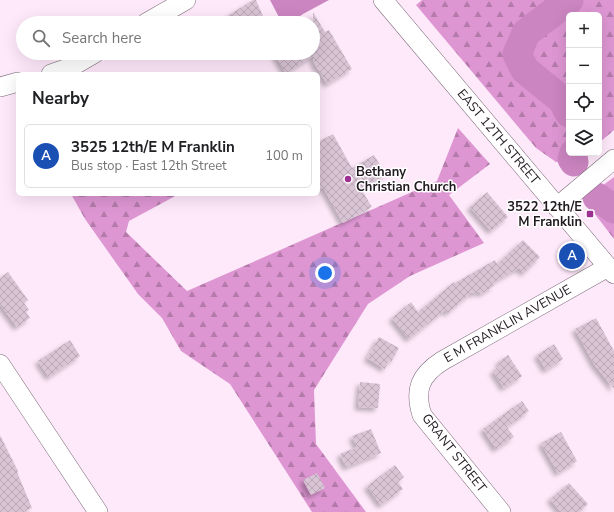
<!DOCTYPE html>
<meta charset="utf-8">
<style>
:root{--surface:#fff;--page:#f2f2f2;--text:#202124;--muted:#757577;--line:#e0e0e0;--accent:#b45309}
body{margin:0;font-family:"Nunito Sans",sans-serif;background:var(--page);color:var(--text)}
.controls{position:absolute;right:12px;top:12px;display:grid;overflow:hidden;border-radius:6px;box-shadow:0 4px 16px #0002}
.controls button{width:36px;height:36px;display:grid;place-items:center;padding:0;border:0;border-bottom:1px solid var(--line);background:var(--surface);color:var(--text);font:20px sans-serif}
.you{position:absolute;left:325px;top:273px;width:14px;height:14px;margin:-10px;border:3px solid #fff;border-radius:50%;background:#1a73e8;box-shadow:0 0 0 6px #1a73e833}
.badge{display:grid;place-items:center;width:26px;height:26px;border-radius:50%;background:var(--accent);color:#fff;font-size:13px;font-weight:700}
.pin{position:absolute;translate:-50% -50%;border:2px solid #fff;box-shadow:0 1px 4px #0006}
.list{margin:0;padding:0;list-style:none}
h2{display:flex;justify-content:space-between;align-items:center;height:52px;margin:0;padding:0 16px;font-size:17px}
h2 small{font-size:13px;font-weight:400;color:var(--muted)}
.list li{display:grid;grid-template-columns:26px 1fr auto;gap:12px;align-items:center;box-sizing:border-box;height:64px;margin:0 8px 8px;padding:0 8px;border:1px solid var(--line);border-radius:6px}
.list b{display:block;font-size:15px;white-space:nowrap}
.list p{margin:0;font-size:13px;white-space:nowrap;color:var(--muted)}
.list em{font-size:13px;font-style:normal;color:var(--muted)}
.icon{flex:none;width:22px;height:22px;fill:none;stroke:currentColor;stroke-width:2;stroke-linecap:round;stroke-linejoin:round}
.map{position:relative;flex:none;width:614px;height:512px;overflow:hidden}
.search{position:absolute;background:var(--surface);box-shadow:0 4px 16px #0002;left:16px;top:16px;width:304px;height:44px;display:flex;align-items:center;gap:10px;box-sizing:border-box;padding:0 14px;border-radius:22px;color:var(--muted);font-size:15px}
.panel{position:absolute;background:var(--surface);box-shadow:0 4px 16px #0002;left:16px;top:72px;width:304px;height:124px;border-radius:6px}
.map>svg:first-child{display:block}
.forest{fill:url(#forest-firs)}
.water{fill:#cb85c0}
.lines{fill:none;stroke-linecap:round;stroke-linejoin:round}
.river{stroke:#cb85c0;stroke-width:29}
.building{fill:url(#building-cross-hatch);filter:url(#shadow)}
.minor-casing{stroke:#7b6978;stroke-width:20}
.minor{stroke:#fff;stroke-width:19}
.poi-dot{fill:#9d3192;stroke:#fff;stroke-width:1.5}
.labels{text-anchor:middle;dominant-baseline:central;stroke-width:3;stroke-linejoin:round;paint-order:stroke}
.street-label{font-size:13px;fill:#211a20;stroke:#fff}
.poi-label{font-size:13px;font-weight:bold;fill:#211a20;stroke:#fff;text-anchor:start}
</style>
<div class="map">
<svg width="614" height="512" viewBox="0 0 614 512">
<defs>
<pattern id="forest-firs" width="22" height="20" patternUnits="userSpaceOnUse"><rect width="22" height="20" fill="#dd96d2"/><path d="M5 1l3.5 6h-7zM16 11l3.5 6h-7z" fill="#b37aaa"/></pattern>
<pattern id="building-cross-hatch" width="8" height="8" patternUnits="userSpaceOnUse"><rect width="8" height="8" fill="#d9c4d5"/><path d="M0 0l8 8M0 8l8-8" fill="none" stroke="#baa8b7"/></pattern>
<filter id="shadow"><feDropShadow dx="-3.5" dy="3.5" stdDeviation="2" flood-color="#0004"/></filter>
</defs>
<rect width="100%" height="100%" fill="#fee9fa"/>
<path class="forest" d="M 422,0 L 614,0 L 614,130 L 599,143 L 599,15 L 569,15 L 569,153 L 586,153 L 576,161 L 556,162 L 536,148 L 416,5 Z
M 458,128 L 490,164 L 449,195 L 484,243 L 410,276 L 368,304 L 314,390 L 316,444 L 366,512 L 312,512 L 230,384 L 181,351 L 162,318 L 138,294 L 85,219 L 71,194 L 179,194 L 129,221 L 126,232 L 187,291 L 437,181 Z
M 614,177 L 614,239 L 588,205 C 590,193 604,185 614,177 Z"/>
<path class="water" d="M 270,0 L 329,0 L 303,14 L 290,23 L 282,23 Z"/>
<g class="lines">
<path class="river" d="M 569,113 L 562,100 L 525,70 L 517,54 L 526,33 L 569,0
M 574,153 L 572,159 L 574,162
M 597,197 L 614,209"/>
</g>
<path class="building" d="M 253,0 L 256,0 L 266,23 L 216,23 Z
M 313,12 L 325,32 L 329,30 L 352,69 L 327,84 L 313,61 L 313,56 L 286,73 L 274,53 L 313,53 Z
M 333,134 L 352,168 L 374,155 L 386,175 L 361,189 L 372,207 L 343,223 L 323,187 L 318,190 L 318,142 Z
M 487,192 L 508,217 L 491,231 L 470,207 Z
M 523,240 L 540,257 L 524,273 L 519,268 L 492,283 L 494,286 L 481,294 L 479,291 L 474,294 L 472,292 L 448,313 L 445,310 L 409,339 L 392,318 L 411,302 L 418,312 L 454,282 L 455,283 L 495,260 L 497,264 Z
M 8,272 L 28,300 L 24,303 L 29,310 L 26,312 L 30,318 L 17,327 L 0,304 L 0,278 Z
M 596,318 L 614,351 L 614,389 L 594,364 L 575,329 Z
M 379,337 L 399,348 L 391,362 L 389,360 L 385,369 L 367,358 Z
M 70,340 L 80,356 L 49,377 L 38,361 Z
M 554,344 L 563,359 L 546,370 L 537,355 Z
M 508,355 L 522,376 L 504,388 L 493,371 L 501,365 L 498,362 Z
M 360,382 L 380,384 L 378,408 L 358,407 Z
M 522,401 L 529,411 L 507,427 L 514,437 L 496,449 L 483,429 Z
M 371,429 L 381,453 L 346,467 L 340,454 L 357,447 L 352,436 Z
M 561,432 L 577,461 L 558,473 L 541,443 Z
M 0,435 L 18,471 L 17,472 L 32,508 L 23,512 L 0,512 Z
M 395,465 L 404,477 L 398,482 L 403,489 L 381,505 L 367,486 Z
M 317,473 L 325,488 L 311,495 L 303,480 Z
M 569,483 L 588,504 L 579,512 L 561,512 L 550,499 Z"/>
<g class="lines">
<defs>
<g id="minor">
<path id="s1" d="M 383,0 L 614,274"/>
<path d="M 146,23 L 186,0"/>
<path d="M 51,74 L 71,67 L 95,53"/>
<path d="M 0,87 L 18,82"/>
<path d="M 557,207 L 614,159"/>
<path d="M 0,364 L 98,512"/>
<path id="s2" d="M 501,512 L 422,415 C 414,390 420,375 442,361 L 608,267"/>
</g>
</defs>
<use href="#minor" class="minor-casing"/>
<use href="#minor" class="minor"/>
</g>
<g class="poi-dot">
<circle cx="348" cy="179" r="4"/>
<rect x="586" y="210" width="8" height="8" rx="2"/>
</g>
<g class="labels">
<g class="street-label">
<text stroke="none"><textPath href="#s1" startOffset="179">EAST 12TH STREET</textPath></text>
<text stroke="none"><textPath href="#s2" startOffset="264">E M FRANKLIN AVENUE</textPath></text>
<text transform="translate(454 453) rotate(52)">GRANT STREET</text>
</g>
<g class="poi-label">
<text x="356" y="172">Bethany<tspan x="356" dy="15">Christian Church</tspan></text>
<text x="582" y="207" text-anchor="end">3522 12th/E<tspan x="582" dy="15">M Franklin</tspan></text>
</g>
</g>
</svg>
<div class="controls">
<button>+</button>
<button>−</button>
<button><svg class="icon" aria-label="locate" viewBox="0 0 24 24"><circle cx="12" cy="12" r="6"/><path d="M12 2v4M12 18v4M2 12h4M18 12h4"/></svg></button>
<button><svg class="icon" aria-label="layers" viewBox="0 0 24 24"><path d="M12 4l9 5-9 5-9-5zM3 14l9 5 9-5"/></svg></button>
</div>
<div class="you"></div>
<div class="pin badge" style="left:572px;top:256px;background:#1a4fb4">A</div>
<div class="search"><svg class="icon" aria-label="search" viewBox="0 0 24 24"><circle cx="10" cy="10" r="6"/><path d="M15 15l6 6"/></svg>Search here</div>
<section class="panel">
<h2>Nearby<small></small></h2>
<ul class="list">
<li><span class="badge" style="background:#1a4fb4">A</span><div><b>3525 12th/E M Franklin</b><p>Bus stop · East 12th Street</p></div><em>100 m</em></li>
</ul>
</section>
</div>
